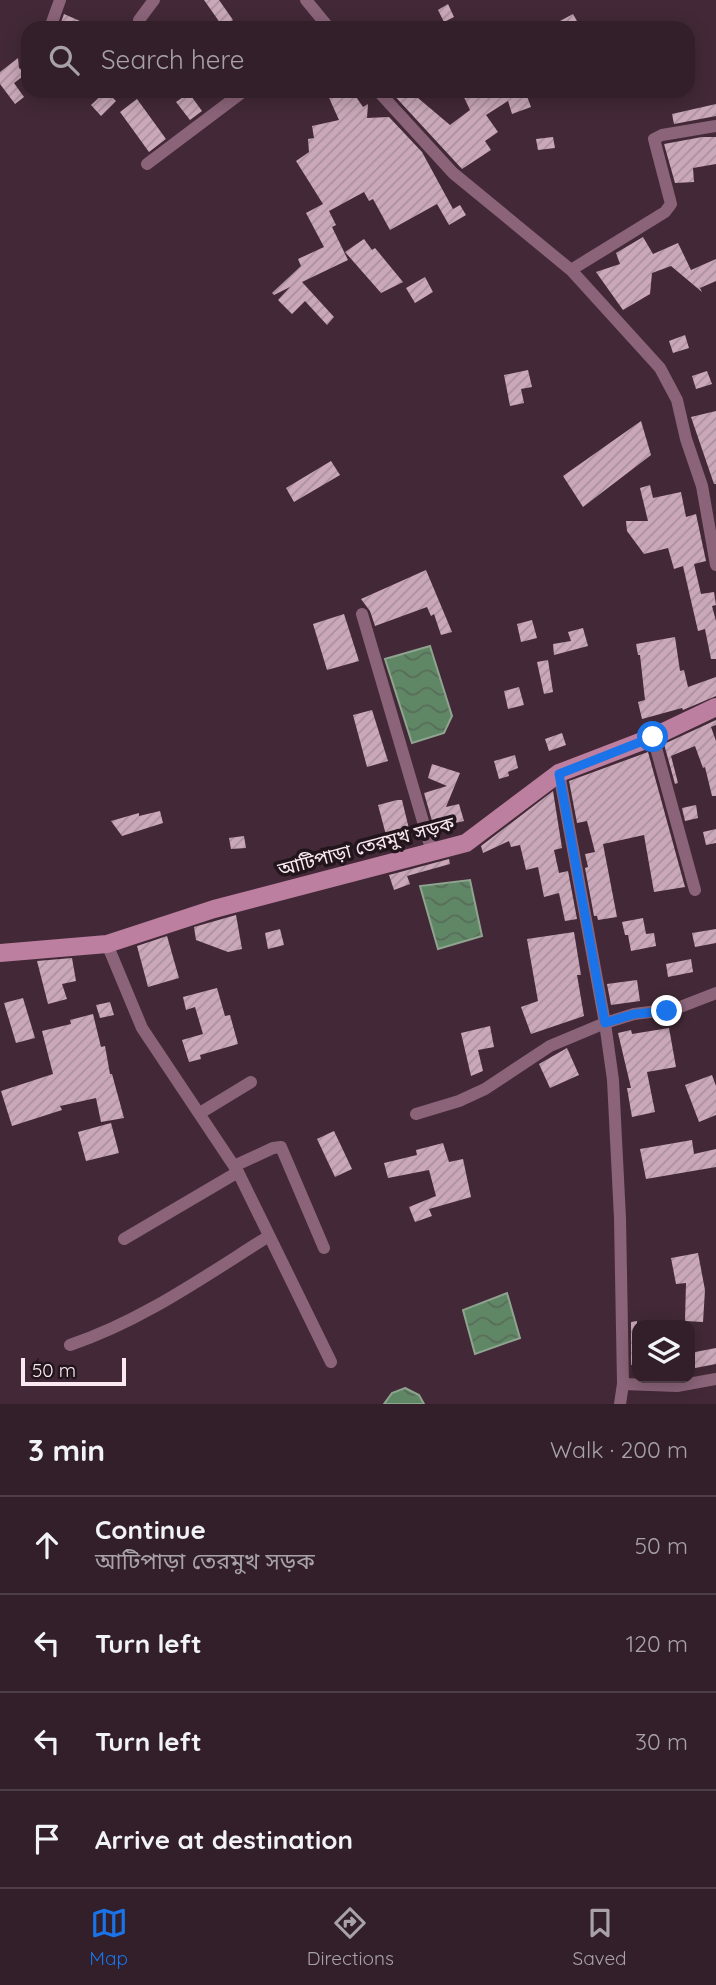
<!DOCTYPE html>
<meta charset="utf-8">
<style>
:root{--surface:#321f29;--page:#3d2c35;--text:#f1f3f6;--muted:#a8a2a8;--line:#4d3d46;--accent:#1a73e8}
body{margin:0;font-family:Quicksand,"Noto Sans Bengali",sans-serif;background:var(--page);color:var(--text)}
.controls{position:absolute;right:21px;bottom:21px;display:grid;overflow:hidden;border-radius:14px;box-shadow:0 4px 18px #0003}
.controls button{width:63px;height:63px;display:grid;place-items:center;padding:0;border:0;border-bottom:2px solid var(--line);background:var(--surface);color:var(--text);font:35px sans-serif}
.scale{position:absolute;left:21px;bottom:18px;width:105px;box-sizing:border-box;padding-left:7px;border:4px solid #fbe9f1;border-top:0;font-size:19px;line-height:24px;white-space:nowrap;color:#fbe9f1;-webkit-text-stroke:5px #22161c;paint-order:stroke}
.stop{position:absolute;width:21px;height:21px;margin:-16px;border:5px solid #1a73e8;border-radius:50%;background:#fff}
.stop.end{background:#1a73e8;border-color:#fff;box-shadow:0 2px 7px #0008}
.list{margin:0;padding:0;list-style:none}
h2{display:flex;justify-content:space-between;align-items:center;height:91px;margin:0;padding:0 28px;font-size:30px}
h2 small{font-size:23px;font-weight:400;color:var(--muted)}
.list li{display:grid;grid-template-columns:46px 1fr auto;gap:21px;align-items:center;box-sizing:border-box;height:98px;padding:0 28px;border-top:2px solid var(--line)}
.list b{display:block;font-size:26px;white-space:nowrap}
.list p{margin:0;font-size:23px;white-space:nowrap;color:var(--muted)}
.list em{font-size:23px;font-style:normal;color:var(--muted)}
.icon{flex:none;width:38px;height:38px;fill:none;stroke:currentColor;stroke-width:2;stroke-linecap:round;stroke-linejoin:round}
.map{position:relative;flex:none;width:716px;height:1404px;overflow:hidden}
.search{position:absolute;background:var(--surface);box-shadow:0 4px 18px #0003;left:21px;right:21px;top:21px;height:77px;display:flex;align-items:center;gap:18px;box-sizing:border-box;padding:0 24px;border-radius:21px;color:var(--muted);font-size:26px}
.sheet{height:483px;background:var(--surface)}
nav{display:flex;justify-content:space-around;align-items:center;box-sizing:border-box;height:98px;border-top:2px solid var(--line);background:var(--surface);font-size:19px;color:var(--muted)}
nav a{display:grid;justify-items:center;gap:4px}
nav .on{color:var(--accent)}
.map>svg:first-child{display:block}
.water{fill:url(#water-waves);stroke:#8ea48f;stroke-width:2}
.building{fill:url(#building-hatch)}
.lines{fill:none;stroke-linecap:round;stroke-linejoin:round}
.street{stroke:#8b6479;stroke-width:12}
.secondary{stroke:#bc7fa0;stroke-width:18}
.route{stroke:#1a73e8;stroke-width:9}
.labels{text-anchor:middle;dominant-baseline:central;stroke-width:7;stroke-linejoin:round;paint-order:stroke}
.street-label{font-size:19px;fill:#fbe9f1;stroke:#22161c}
</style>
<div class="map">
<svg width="716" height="1404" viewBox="0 0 716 1404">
<defs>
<pattern id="water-waves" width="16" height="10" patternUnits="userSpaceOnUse" patternTransform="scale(1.75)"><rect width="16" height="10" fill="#608765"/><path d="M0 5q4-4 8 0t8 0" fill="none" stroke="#586d59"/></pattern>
<pattern id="building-hatch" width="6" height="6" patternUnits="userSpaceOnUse" patternTransform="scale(1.75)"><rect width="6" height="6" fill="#caa8b9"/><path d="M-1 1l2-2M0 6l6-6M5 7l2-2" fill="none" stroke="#aa909d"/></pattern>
</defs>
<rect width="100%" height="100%" fill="#432937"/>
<path class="water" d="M 430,646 L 452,716 L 444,733 L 412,743 L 385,659 Z
M 470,880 L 482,936 L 438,949 L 420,886 Z
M 507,1293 L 520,1338 L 475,1354 L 463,1310 Z
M 405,1388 L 419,1395 L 424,1404 L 384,1404 L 392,1393 Z"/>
<path class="building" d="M 204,0 L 219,0 L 233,20 L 223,27 Z
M 448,4 L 454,17 L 444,22 L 438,10 Z
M 64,14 L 96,28 L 59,28 Z
M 573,14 L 581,28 L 547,28 Z
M 18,58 L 19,68 L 26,74 L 14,83 L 24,97 L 15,104 L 0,84 L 0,72 Z
M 106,91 L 116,101 L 101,116 L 91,105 Z
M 326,91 L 352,91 L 363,107 L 368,104 L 367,118 L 389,117 L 422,152 L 453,209 L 460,205 L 466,215 L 449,225 L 437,204 L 390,230 L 373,199 L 369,201 L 364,192 L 329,211 L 336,225 L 332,227 L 348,260 L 302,282 L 334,317 L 327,325 L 305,301 L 292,314 L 278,300 L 290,287 L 274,295 L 272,293 L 301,266 L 298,259 L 324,247 L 306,213 L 323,204 L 296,161 L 309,152 L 308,139 L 314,138 L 312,126 L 339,120 Z
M 390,91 L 427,91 L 418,98 L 450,125 L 470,110 L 461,91 L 525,91 L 531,107 L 512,114 L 508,101 L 486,115 L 498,132 L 485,141 L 491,150 L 462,169 Z
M 189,93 L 202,111 L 190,120 L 176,102 Z
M 137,99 L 166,139 L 149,152 L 120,112 Z
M 716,104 L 716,116 L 674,124 L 672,114 Z
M 553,137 L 555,148 L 538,150 L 536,139 Z
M 702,137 L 716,137 L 716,164 L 693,168 L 694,182 L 675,183 L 664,144 Z
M 643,237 L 653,254 L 678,243 L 691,270 L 716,259 L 716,281 L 700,288 L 702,292 L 671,266 L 652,273 L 650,294 L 623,310 L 596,272 L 620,264 L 616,253 Z
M 364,239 L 372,250 L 375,248 L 403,282 L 381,293 L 345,252 Z
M 425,277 L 433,292 L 415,303 L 406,288 Z
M 685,335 L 689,348 L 673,353 L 669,341 Z
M 528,370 L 532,387 L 521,389 L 524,403 L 510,406 L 504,375 Z
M 707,371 L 712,384 L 696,389 L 692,376 Z
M 716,411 L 716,484 L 714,484 L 691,417 Z
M 641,421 L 651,455 L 583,507 L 563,476 Z
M 331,461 L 340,475 L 294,502 L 286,488 Z
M 650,485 L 653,498 L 681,492 L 686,517 L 696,514 L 706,561 L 694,564 L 701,594 L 714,592 L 716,605 L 712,606 L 716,621 L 716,659 L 711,659 L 705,629 L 698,631 L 683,566 L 674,569 L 668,548 L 644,554 L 627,531 L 626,521 L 648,521 L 640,488 Z
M 426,570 L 452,632 L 441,635 L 434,614 L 431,616 L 427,607 L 375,626 L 370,611 L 361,599 Z
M 344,614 L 359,661 L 327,670 L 313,624 Z
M 532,620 L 537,638 L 521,642 L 517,624 Z
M 583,628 L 588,646 L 554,655 L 553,644 L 571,641 L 568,632 Z
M 675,637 L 680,671 L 684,670 L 688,687 L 716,677 L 716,696 L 683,710 L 682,708 L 642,719 L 638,702 L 645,700 L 640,655 L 638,655 L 636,644 Z
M 548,660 L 553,692 L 544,694 L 537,662 Z
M 519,687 L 524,705 L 508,709 L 504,691 Z
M 372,710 L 388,761 L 367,767 L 353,715 Z
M 716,720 L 716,725 L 711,727 L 716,741 L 716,796 L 712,796 L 705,767 L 703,768 L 695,746 L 671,756 L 678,783 L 675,784 L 664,744 Z
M 562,733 L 566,745 L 549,751 L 545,739 Z
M 648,752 L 685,887 L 654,892 L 644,835 L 603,844 L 617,917 L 598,920 L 597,916 L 594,916 L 585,868 L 588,867 L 585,854 L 595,852 L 587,821 L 577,823 L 569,781 Z
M 515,755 L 518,768 L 508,772 L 509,776 L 499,779 L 494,761 Z
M 432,764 L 460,773 L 446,807 L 459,804 L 464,821 L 434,828 L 424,793 L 447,786 L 428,778 Z
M 553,791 L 562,848 L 554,850 L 559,873 L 568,871 L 577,919 L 565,921 L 559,893 L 544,897 L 538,867 L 526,870 L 520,845 L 511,847 L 509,841 L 483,853 L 481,846 Z
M 397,800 L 402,800 L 409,829 L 386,835 L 378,805 Z
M 696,805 L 698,818 L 685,821 L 682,808 Z
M 160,811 L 163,823 L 122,836 L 111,821 L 139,813 L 139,816 Z
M 716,829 L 716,843 L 706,845 L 703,832 Z
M 244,836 L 246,848 L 231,849 L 229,838 Z
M 449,859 L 450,864 L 407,876 L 410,884 L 394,890 L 389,875 Z
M 236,915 L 242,949 L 228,952 L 196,940 L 194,927 Z
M 643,918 L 646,934 L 654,933 L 656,946 L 631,951 L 628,935 L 625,935 L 622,922 Z
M 280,929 L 284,945 L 268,949 L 265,933 Z
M 716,929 L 716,943 L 695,947 L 692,933 Z
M 574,932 L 581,975 L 577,975 L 584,1016 L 531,1034 L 521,1007 L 538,1001 L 527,939 Z
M 167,936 L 179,978 L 148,987 L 137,946 Z
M 72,958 L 76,981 L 62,984 L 67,999 L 48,1004 L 37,961 Z
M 691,959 L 693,972 L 668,977 L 666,964 Z
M 637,980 L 640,1001 L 611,1005 L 607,984 Z
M 217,988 L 225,1016 L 230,1015 L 238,1044 L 200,1055 L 201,1059 L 189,1062 L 182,1040 L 203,1034 L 195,1007 L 186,1010 L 183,997 Z
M 23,998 L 35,1038 L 16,1043 L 4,1003 Z
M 110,1002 L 114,1015 L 100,1018 L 96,1005 Z
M 93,1014 L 101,1047 L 105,1046 L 110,1074 L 112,1074 L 124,1118 L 101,1122 L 96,1098 L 60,1106 L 62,1110 L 12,1126 L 1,1091 L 53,1074 L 42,1031 L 71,1024 L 70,1020 Z
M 490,1026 L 494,1047 L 478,1050 L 483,1071 L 471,1076 L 461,1033 Z
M 669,1028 L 676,1067 L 647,1072 L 655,1112 L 632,1117 L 627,1088 L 631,1088 L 618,1033 L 631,1030 L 632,1034 Z
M 567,1048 L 579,1075 L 550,1088 L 539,1064 Z
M 712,1075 L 716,1086 L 716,1115 L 699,1122 L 685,1085 Z
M 111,1123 L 119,1153 L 86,1161 L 78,1132 Z
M 334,1131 L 352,1169 L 335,1177 L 317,1139 Z
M 692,1140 L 694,1154 L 716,1149 L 716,1167 L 646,1179 L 640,1149 Z
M 443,1143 L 449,1162 L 463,1159 L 471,1197 L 429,1209 L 432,1216 L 415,1222 L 409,1207 L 436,1196 L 429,1170 L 388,1178 L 384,1163 L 417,1155 L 416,1150 Z
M 698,1253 L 705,1290 L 703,1322 L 685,1321 L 686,1283 L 676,1284 L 671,1258 Z
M 637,1321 L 637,1365 L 631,1365 L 631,1322 Z
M 716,1348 L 716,1364 L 690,1369 L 690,1353 Z"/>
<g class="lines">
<path class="street" d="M 306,0 L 329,28
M 139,20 L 154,0
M 50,28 L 60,0
M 27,65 L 28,64
M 378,91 L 453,173 L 571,270 L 660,368 L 677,400 L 686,439 L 702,486 L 716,565
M 147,164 L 244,91
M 571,270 L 665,212 L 671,204 L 654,139 L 662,135 L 716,126
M 362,614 L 432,852
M 653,737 L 695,890
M 559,773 L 605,1023 L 613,1080 L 620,1218 L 623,1384 L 620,1404
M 107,944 L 142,1028 L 238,1172 L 331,1362
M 200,1113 L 251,1082
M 416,1114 L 459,1101 L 485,1089 L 550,1046 L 605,1023 L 634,1014 L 675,1009 L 716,993
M 234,1166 L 273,1148 L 281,1147 L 324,1248
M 124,1239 L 238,1172
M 70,1345 C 142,1321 205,1276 269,1236
M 623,1384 L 677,1386 L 716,1379"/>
<path class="secondary" d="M 0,953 L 107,944 L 214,909 L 466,843 L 559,773 L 653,737 L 716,707"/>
</g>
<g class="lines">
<path class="route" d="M 653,737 L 559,774 L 605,1023 L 634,1014 L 667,1011"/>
</g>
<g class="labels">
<g class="street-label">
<text transform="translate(366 846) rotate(-15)">আটিপাড়া তেরমুখ সড়ক</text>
</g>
</g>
</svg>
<div class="controls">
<button><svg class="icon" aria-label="layers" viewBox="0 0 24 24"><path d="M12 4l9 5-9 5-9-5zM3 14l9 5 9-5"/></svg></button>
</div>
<div class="scale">50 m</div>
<div class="stop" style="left:653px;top:737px"></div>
<div class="stop end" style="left:667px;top:1011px"></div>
<div class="search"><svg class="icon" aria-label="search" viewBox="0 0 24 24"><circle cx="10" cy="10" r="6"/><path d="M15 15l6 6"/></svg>Search here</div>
</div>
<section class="sheet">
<h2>3 min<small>Walk · 200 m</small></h2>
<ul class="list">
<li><svg class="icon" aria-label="ahead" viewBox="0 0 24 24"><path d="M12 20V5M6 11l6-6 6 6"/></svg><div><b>Continue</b><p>আটিপাড়া তেরমুখ সড়ক</p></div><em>50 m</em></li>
<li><svg class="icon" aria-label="left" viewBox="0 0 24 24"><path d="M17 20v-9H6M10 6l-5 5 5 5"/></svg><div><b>Turn left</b></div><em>120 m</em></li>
<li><svg class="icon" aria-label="left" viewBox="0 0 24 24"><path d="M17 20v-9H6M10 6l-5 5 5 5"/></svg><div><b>Turn left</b></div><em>30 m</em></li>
<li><svg class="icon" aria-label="arrive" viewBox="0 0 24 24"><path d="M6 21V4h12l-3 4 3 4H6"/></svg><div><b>Arrive at destination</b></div></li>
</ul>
</section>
<nav>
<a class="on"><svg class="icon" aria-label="map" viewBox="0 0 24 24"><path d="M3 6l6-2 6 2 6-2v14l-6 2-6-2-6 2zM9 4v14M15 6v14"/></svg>Map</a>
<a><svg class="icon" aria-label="directions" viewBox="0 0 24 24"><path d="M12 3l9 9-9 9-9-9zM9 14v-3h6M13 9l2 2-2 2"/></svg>Directions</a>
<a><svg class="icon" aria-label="saved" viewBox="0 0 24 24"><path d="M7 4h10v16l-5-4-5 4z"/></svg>Saved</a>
</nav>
